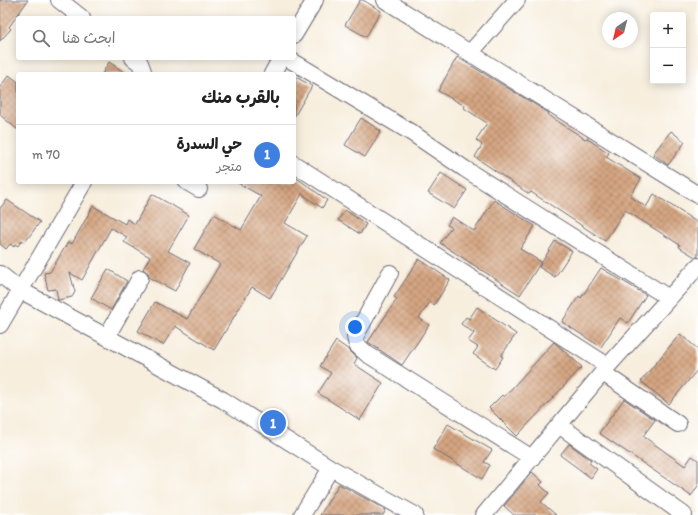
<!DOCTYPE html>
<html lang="ar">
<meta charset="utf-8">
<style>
:root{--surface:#fff;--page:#f6f6f6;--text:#222;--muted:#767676;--line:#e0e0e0;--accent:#1a73e8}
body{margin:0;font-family:Itim,"Playpen Sans Arabic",sans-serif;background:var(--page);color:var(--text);direction:rtl}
.controls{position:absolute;right:12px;top:12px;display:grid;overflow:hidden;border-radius:4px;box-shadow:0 2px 10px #0003}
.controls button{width:36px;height:36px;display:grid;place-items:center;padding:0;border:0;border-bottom:1px solid var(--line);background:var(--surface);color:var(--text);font:20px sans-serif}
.compass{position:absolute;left:602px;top:12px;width:36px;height:36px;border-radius:50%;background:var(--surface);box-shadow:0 2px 10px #0003;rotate:215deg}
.you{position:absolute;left:355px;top:327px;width:14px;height:14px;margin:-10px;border:3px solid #fff;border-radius:50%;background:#1a73e8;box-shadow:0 0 0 6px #1a73e833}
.badge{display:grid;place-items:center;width:26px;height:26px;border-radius:50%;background:var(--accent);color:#fff;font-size:13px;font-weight:700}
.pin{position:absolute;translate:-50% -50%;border:2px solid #fff;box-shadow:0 1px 4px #0006}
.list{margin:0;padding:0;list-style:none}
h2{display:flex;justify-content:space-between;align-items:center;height:52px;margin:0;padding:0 16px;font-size:17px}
h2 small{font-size:13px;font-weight:400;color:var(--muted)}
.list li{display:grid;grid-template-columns:26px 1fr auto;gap:12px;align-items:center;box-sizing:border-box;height:60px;padding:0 16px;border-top:1px solid var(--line)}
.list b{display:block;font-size:15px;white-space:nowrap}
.list p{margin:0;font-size:13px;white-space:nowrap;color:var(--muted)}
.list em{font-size:13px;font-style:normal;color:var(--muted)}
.icon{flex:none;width:22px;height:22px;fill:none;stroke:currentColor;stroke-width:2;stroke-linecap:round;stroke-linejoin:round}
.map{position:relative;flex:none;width:698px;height:515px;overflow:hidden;direction:ltr}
.search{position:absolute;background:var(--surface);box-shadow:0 2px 10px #0003;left:16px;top:16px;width:280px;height:44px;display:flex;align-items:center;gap:10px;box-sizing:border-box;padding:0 14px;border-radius:4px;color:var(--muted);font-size:15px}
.panel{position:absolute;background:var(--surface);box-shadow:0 2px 10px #0003;left:16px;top:72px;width:280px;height:112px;border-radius:4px;direction:rtl}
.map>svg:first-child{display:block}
.building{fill:url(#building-cross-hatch)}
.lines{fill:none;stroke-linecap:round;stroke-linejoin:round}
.minor-casing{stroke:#6d6974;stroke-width:18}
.minor{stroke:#fff;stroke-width:16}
</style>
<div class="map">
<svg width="698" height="515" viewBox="0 0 698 515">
<defs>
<pattern id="building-cross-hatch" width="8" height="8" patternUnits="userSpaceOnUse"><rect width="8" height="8" fill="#d5a682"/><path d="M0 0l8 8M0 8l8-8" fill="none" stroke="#ac876c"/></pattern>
</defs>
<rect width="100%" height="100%" fill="#fff"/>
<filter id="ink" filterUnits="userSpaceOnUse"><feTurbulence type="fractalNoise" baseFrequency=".025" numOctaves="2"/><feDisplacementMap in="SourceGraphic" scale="8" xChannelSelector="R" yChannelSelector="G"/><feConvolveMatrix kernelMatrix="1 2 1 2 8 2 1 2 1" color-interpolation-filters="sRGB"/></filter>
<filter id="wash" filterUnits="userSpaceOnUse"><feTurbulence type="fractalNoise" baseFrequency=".012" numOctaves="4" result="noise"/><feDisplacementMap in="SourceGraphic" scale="16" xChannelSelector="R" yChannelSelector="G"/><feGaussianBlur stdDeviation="0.9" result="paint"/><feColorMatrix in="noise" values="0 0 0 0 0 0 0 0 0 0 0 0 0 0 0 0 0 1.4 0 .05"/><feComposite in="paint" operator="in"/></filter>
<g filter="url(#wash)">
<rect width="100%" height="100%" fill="#f7eedd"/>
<g id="blocks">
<path class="building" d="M 0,0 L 28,0 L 9,27 L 11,29 L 0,41 Z
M 360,0 L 363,0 L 381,11 L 366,37 L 345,25 Z
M 457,57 L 549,113 L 548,115 L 585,139 L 586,138 L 609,153 L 606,157 L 641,179 L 630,196 L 646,207 L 654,194 L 698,223 L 698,257 L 695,257 L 679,247 L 680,245 L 625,210 L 605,241 L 531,192 L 529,194 L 475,157 L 482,145 L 476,140 L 487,123 L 464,108 L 465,106 L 438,91 Z
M 109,62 L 127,74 L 102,74 Z
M 9,75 L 18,82 L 18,130 L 0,115 L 0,87 Z
M 294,76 L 312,86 L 294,117 Z
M 361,118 L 381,131 L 365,157 L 345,145 Z
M 671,131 L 685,142 L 668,165 L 653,154 Z
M 441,173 L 467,190 L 454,209 L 428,193 Z
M 294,176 L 327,200 L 322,208 L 302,194 L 285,223 L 307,236 L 270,298 L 252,287 L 214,350 L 175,326 L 163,345 L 138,331 L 155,302 L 187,319 L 220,264 L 194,249 L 214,214 L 241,230 L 261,196 L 236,182 L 294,182 Z
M 152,194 L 189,215 L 168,251 L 190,263 L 175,291 L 149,277 L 148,273 L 143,269 L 150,257 L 124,242 L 127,237 L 111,228 L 82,280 L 70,273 L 75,292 L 72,297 L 58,300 L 56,289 L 48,290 L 44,273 L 50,272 L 68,242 L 72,244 L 93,206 L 125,224 L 127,219 L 135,224 Z
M 7,200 L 40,222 L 25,242 L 22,240 L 18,246 L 15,244 L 14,247 L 10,244 L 6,249 L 0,244 L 0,208 Z
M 494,200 L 535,226 L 520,249 L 541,262 L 520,295 L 440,243 L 451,227 L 447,225 L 452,217 L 474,231 Z
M 345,210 L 366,224 L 360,234 L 338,220 Z
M 555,241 L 572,251 L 555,277 L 539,267 Z
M 419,259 L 450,280 L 434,305 L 430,302 L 419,318 L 429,325 L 402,365 L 368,342 L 397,299 L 394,297 Z
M 601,268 L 646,295 L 628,323 L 620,318 L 601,347 L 562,322 L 579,296 L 581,298 Z
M 108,269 L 127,281 L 111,310 L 91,298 Z
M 477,307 L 516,334 L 501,356 L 503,357 L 495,369 L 473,354 L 478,347 L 468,341 L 474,333 L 461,324 L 466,317 L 469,319 Z
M 680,334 L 698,349 L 698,369 L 669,404 L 641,381 Z
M 336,341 L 349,350 L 357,358 L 354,364 L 383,383 L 360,420 L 318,393 L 331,373 L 320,366 Z
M 554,342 L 582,367 L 517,436 L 489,408 L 502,395 L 504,397 Z
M 624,399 L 655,420 L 643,436 L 685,466 L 692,456 L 698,460 L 698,486 L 691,496 L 599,433 Z
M 448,424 L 492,450 L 484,462 L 490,465 L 482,479 L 433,449 Z
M 569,444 L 591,460 L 589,463 L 597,469 L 591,478 L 560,455 Z
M 532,472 L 543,482 L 540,485 L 549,493 L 541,502 L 556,515 L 514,515 L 504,506 Z
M 339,484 L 386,510 L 383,515 L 320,515 Z"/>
</g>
</g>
<g filter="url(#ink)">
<use href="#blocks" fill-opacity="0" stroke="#6d6974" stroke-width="1"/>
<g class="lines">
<defs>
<path id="minor" d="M 59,0 L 82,18
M 385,0 L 698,195
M 294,35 L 315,0
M 470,53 L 517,0
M 133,58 L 140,63 L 144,74
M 287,58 L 412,133 L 465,169 L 669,298
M 272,74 L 281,58
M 294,164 L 608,366
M 187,182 L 199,189
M 390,273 L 355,337 L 357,345 L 367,354 L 532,458
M 0,274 L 20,290 L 223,400 L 331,468 L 415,515
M 0,325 L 84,182
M 107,336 L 140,278
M 603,373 L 678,424
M 559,425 L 684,515
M 302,515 L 331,468
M 484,515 L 608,366 L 698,266"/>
</defs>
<use href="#minor" class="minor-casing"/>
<use href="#minor" class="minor"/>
</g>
</g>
</svg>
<div class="controls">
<button>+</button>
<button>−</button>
</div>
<svg class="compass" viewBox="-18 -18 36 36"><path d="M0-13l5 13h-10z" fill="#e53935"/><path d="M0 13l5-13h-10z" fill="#767676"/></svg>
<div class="you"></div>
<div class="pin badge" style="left:273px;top:423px;background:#3f7fe0">1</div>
<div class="search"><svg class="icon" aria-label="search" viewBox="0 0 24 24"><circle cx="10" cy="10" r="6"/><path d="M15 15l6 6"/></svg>ابحث هنا</div>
<section class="panel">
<h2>بالقرب منك<small></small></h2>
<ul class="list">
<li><span class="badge" style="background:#3f7fe0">1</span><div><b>حي السدرة</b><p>متجر</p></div><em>70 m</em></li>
</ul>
</section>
</div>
